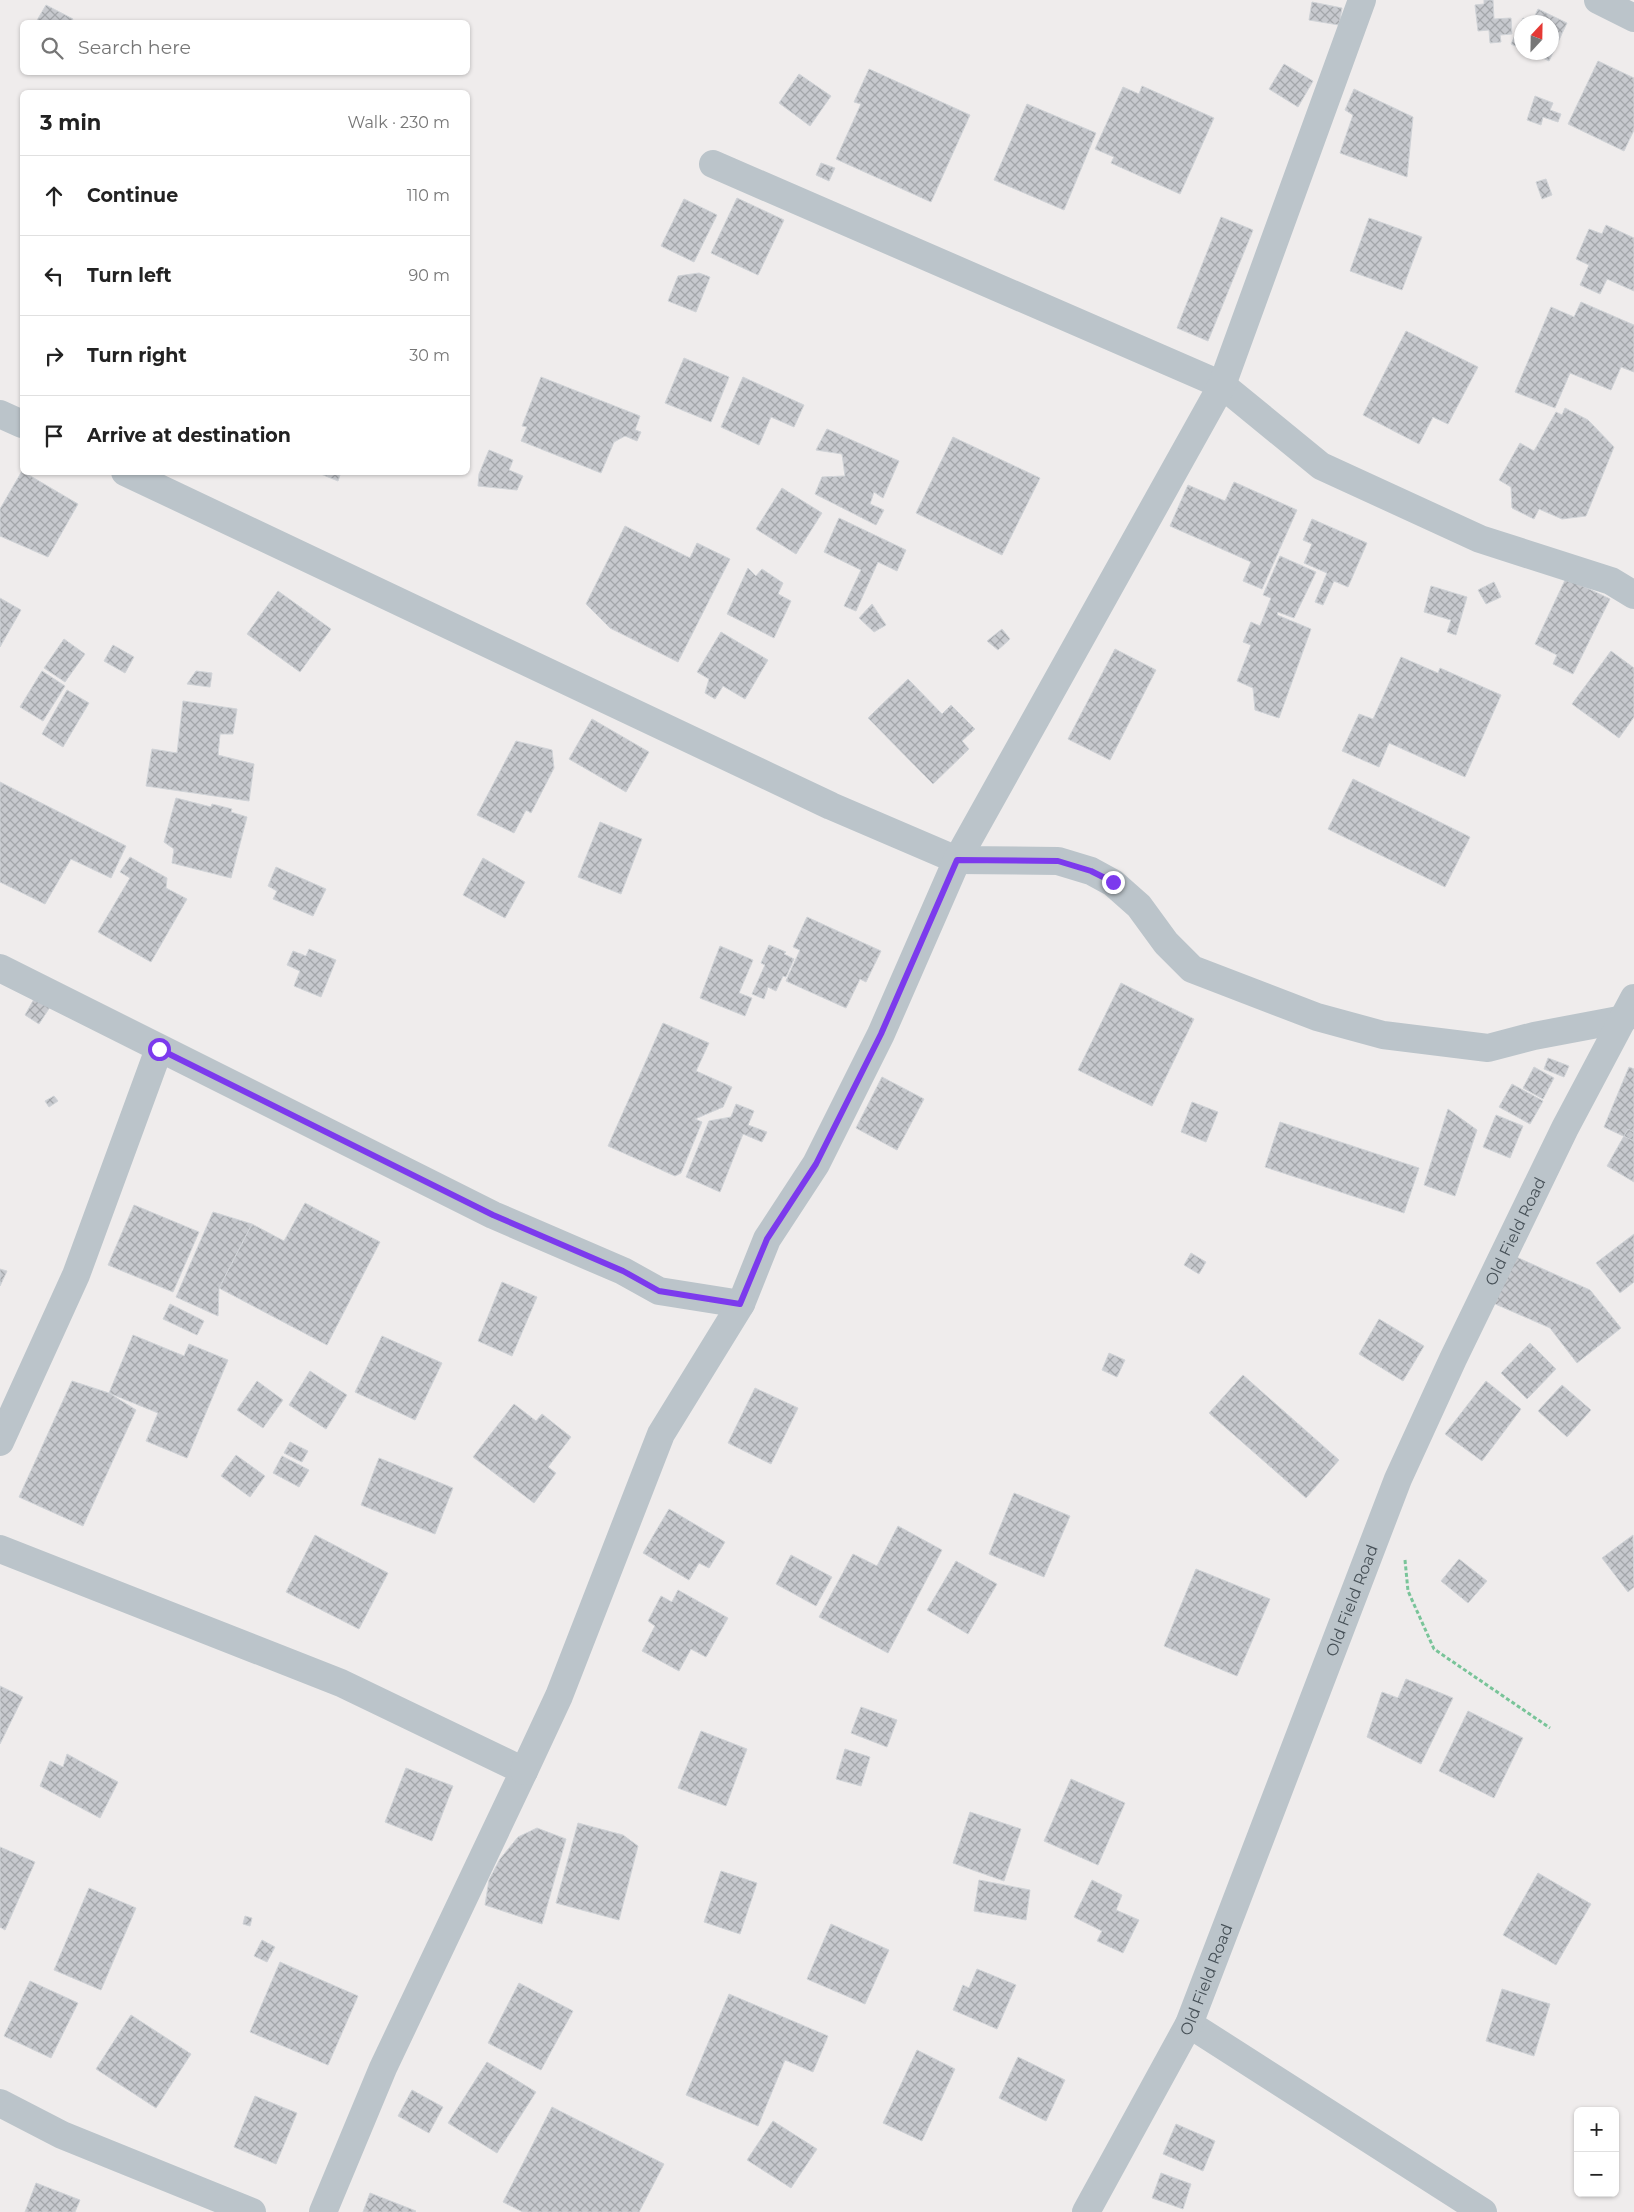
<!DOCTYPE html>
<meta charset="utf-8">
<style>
:root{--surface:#fff;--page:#f6f6f6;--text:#222;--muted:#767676;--line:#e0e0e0}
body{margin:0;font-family:Montserrat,sans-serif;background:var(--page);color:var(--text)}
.controls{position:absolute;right:15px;bottom:15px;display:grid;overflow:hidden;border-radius:8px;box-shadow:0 1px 4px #0004}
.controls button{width:45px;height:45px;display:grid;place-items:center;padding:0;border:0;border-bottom:1px solid var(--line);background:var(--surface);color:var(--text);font:25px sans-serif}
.compass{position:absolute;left:1514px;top:15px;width:45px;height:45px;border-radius:50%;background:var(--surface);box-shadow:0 1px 4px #0004;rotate:22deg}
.stop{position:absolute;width:15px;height:15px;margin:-11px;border:4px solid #7c3aed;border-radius:50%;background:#fff}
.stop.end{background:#7c3aed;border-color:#fff;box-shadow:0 1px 5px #0008}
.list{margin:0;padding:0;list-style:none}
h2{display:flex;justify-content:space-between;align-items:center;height:65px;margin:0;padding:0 20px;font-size:21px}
h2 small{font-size:16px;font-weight:400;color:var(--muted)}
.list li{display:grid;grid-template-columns:32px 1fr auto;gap:15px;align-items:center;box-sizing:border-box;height:80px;padding:0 20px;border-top:1px solid var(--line)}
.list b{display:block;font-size:19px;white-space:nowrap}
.list em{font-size:16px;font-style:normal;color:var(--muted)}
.icon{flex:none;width:28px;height:28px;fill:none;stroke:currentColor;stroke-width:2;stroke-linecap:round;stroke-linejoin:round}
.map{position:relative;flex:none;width:1634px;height:2212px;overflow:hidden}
.search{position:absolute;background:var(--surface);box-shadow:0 1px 4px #0004;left:20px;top:20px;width:450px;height:55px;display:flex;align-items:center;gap:12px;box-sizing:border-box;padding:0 18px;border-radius:8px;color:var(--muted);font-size:19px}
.panel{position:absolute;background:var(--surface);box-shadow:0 1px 4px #0004;left:20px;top:90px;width:450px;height:385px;border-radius:8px}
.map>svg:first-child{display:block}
.building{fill:url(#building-cross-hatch);stroke:#d0d3d7}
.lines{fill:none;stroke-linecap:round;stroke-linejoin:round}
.path{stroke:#79c499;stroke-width:3;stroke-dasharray:4 2.5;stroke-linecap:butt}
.street{stroke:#bbc4ca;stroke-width:28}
.route{stroke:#7c3aed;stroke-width:6}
.labels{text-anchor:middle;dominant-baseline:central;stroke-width:5;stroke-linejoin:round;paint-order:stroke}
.street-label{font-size:16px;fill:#465057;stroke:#fff}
</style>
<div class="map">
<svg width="1634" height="2212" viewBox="0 0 1634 2212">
<defs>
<pattern id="building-cross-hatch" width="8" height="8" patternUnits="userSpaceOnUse" patternTransform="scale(1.25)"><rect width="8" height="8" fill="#c7c9ce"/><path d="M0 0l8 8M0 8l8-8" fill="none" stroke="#a3a6aa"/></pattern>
</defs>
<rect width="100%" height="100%" fill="#efecec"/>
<path class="building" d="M 1484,0 L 1493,0 L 1494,19 L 1511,18 L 1512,34 L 1500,35 L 1501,42 L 1490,43 L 1489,30 L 1478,31 L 1475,5 L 1484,4 Z
M 1312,2 L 1342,8 L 1339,25 L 1309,20 Z
M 46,5 L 73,19 L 71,22 L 36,22 Z
M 1538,9 L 1567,23 L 1549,61 L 1530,52 L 1552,52 L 1552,22 L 1522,22 L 1522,49 L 1511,44 L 1523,18 L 1532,22 Z
M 1598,61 L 1634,78 L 1634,130 L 1624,151 L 1568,124 Z
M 1284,64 L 1313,81 L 1298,107 L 1269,89 Z
M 869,69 L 970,115 L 931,202 L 836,159 L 861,104 L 854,102 Z
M 799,74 L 831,96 L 810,126 L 779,103 Z
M 1142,86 L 1214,118 L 1180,194 L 1111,163 L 1114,157 L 1095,149 L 1123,87 L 1139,94 Z
M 1354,89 L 1413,117 L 1407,177 L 1340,153 L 1353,115 L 1345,110 Z
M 1535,96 L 1553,103 L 1550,110 L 1561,114 L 1558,122 L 1543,117 L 1541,125 L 1527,120 Z
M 1027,104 L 1096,133 L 1064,210 L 994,180 Z
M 821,163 L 835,168 L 829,181 L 816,175 Z
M 1546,179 L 1552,195 L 1542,199 L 1536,182 Z
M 737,198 L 784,220 L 758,275 L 711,253 Z
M 684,199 L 717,215 L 694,262 L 661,246 Z
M 1221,217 L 1253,230 L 1208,341 L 1177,328 Z
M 1369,218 L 1422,237 L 1402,290 L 1350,271 Z
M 1606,225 L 1634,238 L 1634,291 L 1607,279 L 1600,294 L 1580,285 L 1589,265 L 1576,259 L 1589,229 L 1602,234 Z
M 699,273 L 710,277 L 696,312 L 668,301 L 678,276 Z
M 1581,302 L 1634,325 L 1634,372 L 1621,367 L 1611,390 L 1570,373 L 1555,408 L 1515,392 L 1551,307 L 1574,317 Z
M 1406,331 L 1478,367 L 1448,424 L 1433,417 L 1419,444 L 1363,415 Z
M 684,358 L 729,377 L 711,422 L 665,403 Z
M 541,377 L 640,416 L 635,430 L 641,432 L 637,441 L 625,436 L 614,442 L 601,473 L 521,441 L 527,427 L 522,426 Z
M 743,377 L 804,405 L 794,427 L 771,417 L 759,445 L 721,427 Z
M 1565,408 L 1588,420 L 1614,447 L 1586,516 L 1562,519 L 1539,509 L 1534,519 L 1512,508 L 1511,487 L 1499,480 L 1520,443 L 1534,451 L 1556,412 L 1562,415 Z
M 827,429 L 899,461 L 883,498 L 874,492 L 870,504 L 884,510 L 876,525 L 815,494 L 822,477 L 845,476 L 842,454 L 816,450 Z
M 953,437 L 1040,478 L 1002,555 L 916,513 Z
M 489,450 L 513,460 L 509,470 L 523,476 L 517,490 L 478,486 L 479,474 Z
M 22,471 L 78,504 L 48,557 L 0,536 L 0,509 Z
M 316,472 L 341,472 L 338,481 Z
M 1234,482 L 1297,510 L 1262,589 L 1243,581 L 1251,562 L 1170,526 L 1188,485 L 1225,501 Z
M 782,488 L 822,513 L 796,554 L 756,529 Z
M 839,518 L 906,550 L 897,571 L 878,562 L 856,611 L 844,606 L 861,570 L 824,552 Z
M 1312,519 L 1367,543 L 1348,587 L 1334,581 L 1323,605 L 1315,602 L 1327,573 L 1304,563 L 1312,544 L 1303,540 Z
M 625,526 L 690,558 L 697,543 L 730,559 L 678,662 L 610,628 L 586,604 Z
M 1280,556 L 1316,572 L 1294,618 L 1278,612 L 1277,615 L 1311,629 L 1279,718 L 1255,710 L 1253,688 L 1237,681 L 1251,645 L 1243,642 L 1251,622 L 1260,626 L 1271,598 L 1263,595 Z
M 748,568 L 756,576 L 762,569 L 783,583 L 778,594 L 791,601 L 774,638 L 727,614 Z
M 1566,578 L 1610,599 L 1573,674 L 1553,664 L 1557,655 L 1535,644 Z
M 1494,582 L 1501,597 L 1486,604 L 1478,590 Z
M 1431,586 L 1467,597 L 1456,635 L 1447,632 L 1451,620 L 1424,612 Z
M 278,591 L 331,629 L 300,672 L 247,634 Z
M 0,598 L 21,610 L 0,647 Z
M 872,604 L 886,625 L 874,632 L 859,618 Z
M 1002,629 L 1010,639 L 998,650 L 987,641 Z
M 721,632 L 768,660 L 745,699 L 723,686 L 715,699 L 705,693 L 709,679 L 697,672 Z
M 64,639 L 85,654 L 65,682 L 44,668 Z
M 113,645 L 134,657 L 125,673 L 104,661 Z
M 1115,649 L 1156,670 L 1110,760 L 1068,739 Z
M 1611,651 L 1634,668 L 1634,717 L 1619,738 L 1572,704 Z
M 1401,657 L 1438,673 L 1440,668 L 1501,695 L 1465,777 L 1389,743 L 1379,767 L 1342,751 L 1359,714 L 1373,719 Z
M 42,671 L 65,686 L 43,721 L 20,707 Z
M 196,671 L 212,673 L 210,687 L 187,684 Z
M 908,679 L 942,714 L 951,705 L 975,729 L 962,741 L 969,749 L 933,784 L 868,718 Z
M 67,690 L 89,703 L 63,747 L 42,734 Z
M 183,701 L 237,709 L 233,734 L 220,734 L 218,755 L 254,764 L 249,801 L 146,786 L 152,749 L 177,753 Z
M 592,719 L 649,752 L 626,792 L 569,759 Z
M 516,741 L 552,750 L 554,768 L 531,813 L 526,810 L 514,833 L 477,815 Z
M 1353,779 L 1470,837 L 1445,887 L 1328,829 Z
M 0,782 L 126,846 L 111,878 L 71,859 L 45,904 L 0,882 Z
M 176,798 L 211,807 L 212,804 L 232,809 L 231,812 L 247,817 L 231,878 L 172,863 L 174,849 L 164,842 Z
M 600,822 L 642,839 L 621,894 L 578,877 Z
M 130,857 L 167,878 L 166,888 L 187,899 L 151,962 L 98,932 L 130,878 L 120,872 Z
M 483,858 L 525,882 L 505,918 L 463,895 Z
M 276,867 L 326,889 L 313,916 L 273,899 L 277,891 L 268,886 Z
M 807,917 L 881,951 L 866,982 L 860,979 L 846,1008 L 786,981 L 800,950 L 793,947 Z
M 769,945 L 786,952 L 784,954 L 794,959 L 786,977 L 783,976 L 776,991 L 768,987 L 764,999 L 752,994 L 765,965 L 761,963 Z
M 720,946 L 753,960 L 739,993 L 752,998 L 745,1016 L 700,998 Z
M 309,949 L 336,960 L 321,997 L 294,986 L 300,971 L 287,965 L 293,951 L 306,956 Z
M 1121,983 L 1194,1019 L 1152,1106 L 1078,1070 Z
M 34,999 L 50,1007 L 39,1024 L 25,1015 Z
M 663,1023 L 709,1043 L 696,1071 L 732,1087 L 723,1107 L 695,1119 L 702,1122 L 681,1173 L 675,1176 L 608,1146 Z
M 1548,1058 L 1569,1066 L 1564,1077 L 1544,1069 Z
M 1534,1067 L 1554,1078 L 1543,1099 L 1523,1088 Z
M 1629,1067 L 1634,1069 L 1634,1141 L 1604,1127 Z
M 882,1077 L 924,1099 L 897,1150 L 856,1128 Z
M 1512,1084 L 1543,1101 L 1530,1124 L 1499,1107 Z
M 54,1096 L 58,1101 L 49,1107 L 45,1101 Z
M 1192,1102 L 1218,1112 L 1206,1142 L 1181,1132 Z
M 736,1104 L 754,1111 L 748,1125 L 767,1132 L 762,1142 L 743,1134 L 720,1192 L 686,1177 L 709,1121 L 731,1117 Z
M 1448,1109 L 1477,1130 L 1455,1196 L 1424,1185 Z
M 1496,1115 L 1523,1126 L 1510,1158 L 1483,1147 Z
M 1280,1122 L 1419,1168 L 1404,1213 L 1265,1167 Z
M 1628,1129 L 1634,1132 L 1634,1182 L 1607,1166 Z
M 305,1203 L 380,1242 L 327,1345 L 219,1288 L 252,1224 L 284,1241 Z
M 134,1205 L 199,1232 L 173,1292 L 108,1265 Z
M 213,1212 L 252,1224 L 219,1288 L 218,1316 L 176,1297 Z
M 1634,1234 L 1634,1282 L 1620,1293 L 1596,1263 Z
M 1191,1253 L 1206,1262 L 1199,1274 L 1184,1265 Z
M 1514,1256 L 1590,1290 L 1621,1328 L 1577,1363 L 1550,1328 L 1493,1303 Z
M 0,1269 L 7,1271 L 0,1286 Z
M 502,1282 L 537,1297 L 512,1356 L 478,1341 Z
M 170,1304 L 204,1321 L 197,1335 L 163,1319 Z
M 1379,1319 L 1424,1346 L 1403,1381 L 1359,1354 Z
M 133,1335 L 184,1356 L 189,1344 L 228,1360 L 187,1458 L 146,1441 L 158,1413 L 109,1393 Z
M 382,1336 L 442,1363 L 415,1420 L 355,1392 Z
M 1530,1343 L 1556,1369 L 1527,1399 L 1501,1373 Z
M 1109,1353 L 1125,1360 L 1117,1377 L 1102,1370 Z
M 310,1371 L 347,1395 L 326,1429 L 289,1405 Z
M 1243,1375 L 1339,1460 L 1306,1498 L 1209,1413 Z
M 72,1381 L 109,1393 L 136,1410 L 83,1526 L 19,1497 Z
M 257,1381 L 283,1400 L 263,1428 L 237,1410 Z
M 1486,1381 L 1521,1409 L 1482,1461 L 1445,1434 Z
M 1562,1385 L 1591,1410 L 1567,1437 L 1538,1411 Z
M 755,1388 L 798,1408 L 771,1464 L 728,1443 Z
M 514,1404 L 536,1421 L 542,1414 L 571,1437 L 548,1467 L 556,1473 L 534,1503 L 473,1457 Z
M 290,1442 L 308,1451 L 302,1462 L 284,1453 Z
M 236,1455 L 265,1476 L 250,1497 L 221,1476 Z
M 282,1456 L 309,1470 L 299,1487 L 273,1473 Z
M 379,1458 L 453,1488 L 435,1534 L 361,1505 Z
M 1014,1493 L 1070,1516 L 1044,1577 L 989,1554 Z
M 669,1509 L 725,1542 L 709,1568 L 699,1563 L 689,1580 L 643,1553 Z
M 898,1526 L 942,1550 L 888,1653 L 819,1617 L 853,1554 L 877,1566 Z
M 315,1535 L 388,1573 L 359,1629 L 286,1592 Z
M 1633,1535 L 1634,1587 L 1628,1592 L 1602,1558 Z
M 791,1555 L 832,1577 L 816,1606 L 776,1584 Z
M 1459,1559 L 1487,1581 L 1468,1603 L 1441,1581 Z
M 956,1561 L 997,1584 L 968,1634 L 927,1610 Z
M 1196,1569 L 1270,1599 L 1237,1676 L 1164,1646 Z
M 678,1590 L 728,1618 L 706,1657 L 691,1649 L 679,1671 L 642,1651 L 655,1626 L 648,1621 L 661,1596 L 672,1602 Z
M 1406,1679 L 1453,1698 L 1421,1764 L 1367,1737 L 1382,1692 L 1398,1698 Z
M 0,1686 L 23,1697 L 0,1744 Z
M 861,1707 L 897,1720 L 887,1747 L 851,1733 Z
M 1468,1711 L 1523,1738 L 1494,1798 L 1439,1771 Z
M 701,1731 L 747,1749 L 726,1806 L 678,1788 Z
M 845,1749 L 870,1757 L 861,1786 L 836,1779 Z
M 67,1754 L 118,1782 L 100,1818 L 40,1786 L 50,1761 L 63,1767 Z
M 406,1768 L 453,1786 L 432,1841 L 385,1822 Z
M 1071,1779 L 1125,1803 L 1098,1865 L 1044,1841 Z
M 970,1812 L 1021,1829 L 1004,1881 L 953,1863 Z
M 578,1823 L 623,1835 L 638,1846 L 619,1920 L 556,1903 Z
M 537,1828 L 566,1839 L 542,1924 L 485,1905 L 489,1880 L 500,1859 L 518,1837 Z
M 0,1847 L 35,1862 L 5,1930 L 0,1927 Z
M 721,1871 L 757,1883 L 740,1934 L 704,1922 Z
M 1538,1873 L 1591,1904 L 1556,1965 L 1503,1935 Z
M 979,1880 L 1030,1890 L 1026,1920 L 974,1911 Z
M 1092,1880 L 1122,1895 L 1116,1910 L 1139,1920 L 1123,1953 L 1097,1941 L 1102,1931 L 1074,1917 Z
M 89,1888 L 136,1908 L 101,1990 L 54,1970 Z
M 245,1916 L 252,1918 L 250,1926 L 243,1924 Z
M 831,1924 L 889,1950 L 865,2004 L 807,1979 Z
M 262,1940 L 275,1947 L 267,1962 L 254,1956 Z
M 280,1962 L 358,1996 L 328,2065 L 250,2032 Z
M 977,1969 L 1016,1985 L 997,2029 L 953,2010 L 963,1985 L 969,1988 Z
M 30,1981 L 78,2003 L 51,2058 L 4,2036 Z
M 519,1983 L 573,2011 L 541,2070 L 488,2043 Z
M 1502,1989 L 1550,2004 L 1534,2056 L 1486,2041 Z
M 729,1994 L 828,2036 L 813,2072 L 785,2060 L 758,2126 L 686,2095 Z
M 131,2015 L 191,2054 L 156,2108 L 96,2069 Z
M 917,2050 L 955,2069 L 922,2141 L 883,2123 Z
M 1018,2057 L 1065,2080 L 1046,2121 L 999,2098 Z
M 487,2062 L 536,2092 L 497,2153 L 448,2123 Z
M 412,2090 L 443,2107 L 429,2133 L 398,2116 Z
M 255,2096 L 297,2113 L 276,2164 L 234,2147 Z
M 552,2107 L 664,2164 L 639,2212 L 523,2212 L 503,2202 Z
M 773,2121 L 817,2149 L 791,2188 L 747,2160 Z
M 1176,2124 L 1215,2141 L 1203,2171 L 1163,2154 Z
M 1161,2173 L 1191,2184 L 1183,2209 L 1152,2198 Z
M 36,2183 L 80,2200 L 75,2212 L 25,2212 Z
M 370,2193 L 416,2211 L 415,2212 L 363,2212 Z"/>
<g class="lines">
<path class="path" d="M 1405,1560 L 1408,1591 L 1434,1649 L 1550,1728"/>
<g class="street">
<path d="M 1598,0 L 1634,18"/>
<path d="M 713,164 L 1222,385 L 1321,466 L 1480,539 L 1611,581 L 1634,595"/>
<path d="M 0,414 L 22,424"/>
<path d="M 125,472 L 831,806 L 957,860 L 1058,861 L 1091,871 L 1113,883 L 1139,906 L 1166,943 L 1192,969 L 1317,1017 L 1383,1035 L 1488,1048 L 1534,1036 L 1624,1019"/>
<path d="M 0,968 L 493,1215 L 623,1271 L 659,1291 L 741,1304 L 767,1239 L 816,1164 L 881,1034 L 957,860 L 1222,385 L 1362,0"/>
<path d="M 0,1442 L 76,1275 L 159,1049"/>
<path d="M 0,1549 L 341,1683 L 524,1771 L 383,2068 L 323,2212"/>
<path d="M 524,1771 L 559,1696 L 661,1434 L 741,1304"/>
<path d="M 1189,2024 L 1483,2212"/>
<path d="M 0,2103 L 62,2135 L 252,2212"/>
<path id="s1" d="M 1086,2212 L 1189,2024 L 1398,1479 L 1453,1359 L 1565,1128 L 1634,998"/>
</g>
</g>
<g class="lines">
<path class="route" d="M 159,1049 L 493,1215 L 623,1271 L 659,1291 L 740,1304 L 767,1239 L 816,1164 L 881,1034 L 957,860 L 1058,861 L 1091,871 L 1113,882"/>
</g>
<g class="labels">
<g class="street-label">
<text stroke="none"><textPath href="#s1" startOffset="1072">Old Field Road</textPath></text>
<text stroke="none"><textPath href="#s1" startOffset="668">Old Field Road</textPath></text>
<text stroke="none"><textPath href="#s1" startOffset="262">Old Field Road</textPath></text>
</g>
</g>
</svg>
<div class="controls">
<button>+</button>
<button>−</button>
</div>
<svg class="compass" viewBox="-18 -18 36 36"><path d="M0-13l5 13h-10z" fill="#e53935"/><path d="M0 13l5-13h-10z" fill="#767676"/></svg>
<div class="stop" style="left:159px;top:1049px"></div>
<div class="stop end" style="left:1113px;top:882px"></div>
<div class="search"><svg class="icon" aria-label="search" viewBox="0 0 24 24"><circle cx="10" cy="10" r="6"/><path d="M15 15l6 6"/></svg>Search here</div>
<section class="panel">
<h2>3 min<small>Walk · 230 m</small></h2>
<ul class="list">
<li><svg class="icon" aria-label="ahead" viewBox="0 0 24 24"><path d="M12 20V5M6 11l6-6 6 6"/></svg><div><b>Continue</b></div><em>110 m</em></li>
<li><svg class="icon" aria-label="left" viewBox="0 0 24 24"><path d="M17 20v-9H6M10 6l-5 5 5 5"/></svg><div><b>Turn left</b></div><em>90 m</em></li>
<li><svg class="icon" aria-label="right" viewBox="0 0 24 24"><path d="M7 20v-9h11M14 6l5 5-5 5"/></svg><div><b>Turn right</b></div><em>30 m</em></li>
<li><svg class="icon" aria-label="arrive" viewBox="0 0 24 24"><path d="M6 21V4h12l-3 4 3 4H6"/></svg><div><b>Arrive at destination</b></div></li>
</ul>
</section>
</div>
